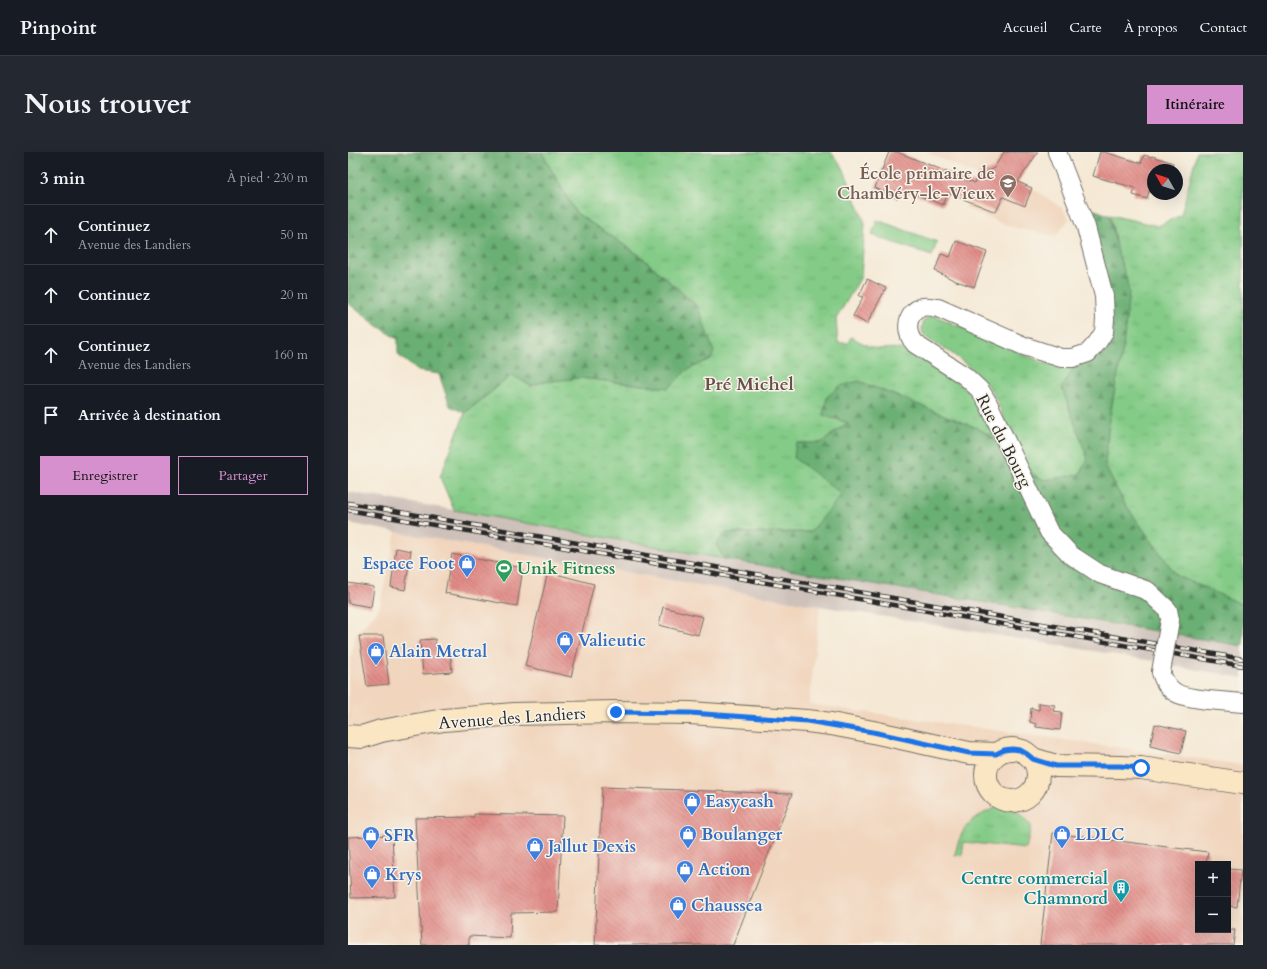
<!DOCTYPE html>
<html lang="fr">
<meta charset="utf-8">
<style>
:root{--surface:#171b24;--page:#242831;--text:#f1f3f6;--muted:#9ea1a6;--line:#363941;--accent:#d690ce}
body{margin:0;font-family:Cardo,serif;background:var(--page);color:var(--text)}
.controls{position:absolute;right:12px;bottom:12px;display:grid;overflow:hidden;border-radius:0px;box-shadow:0 4px 16px #0002}
.controls button{width:36px;height:36px;display:grid;place-items:center;padding:0;border:0;border-bottom:1px solid var(--line);background:var(--surface);color:var(--text);font:20px sans-serif}
.compass{position:absolute;left:799px;top:12px;width:36px;height:36px;border-radius:50%;background:var(--surface);box-shadow:0 4px 16px #0002;rotate:309deg}
.stop{position:absolute;width:12px;height:12px;margin:-9px;border:3px solid #1a73e8;border-radius:50%;background:#fff}
.stop.end{background:#1a73e8;border-color:#fff;box-shadow:0 1px 4px #0008}
.list{margin:0;padding:0;list-style:none}
h2{display:flex;justify-content:space-between;align-items:center;height:52px;margin:0;padding:0 16px;font-size:17px}
h2 small{font-size:13px;font-weight:400;color:var(--muted)}
.list li{display:grid;grid-template-columns:26px 1fr auto;gap:12px;align-items:center;box-sizing:border-box;height:60px;padding:0 16px;border-top:1px solid var(--line)}
.list b{display:block;font-size:15px;white-space:nowrap}
.list p{margin:0;font-size:13px;white-space:nowrap;color:var(--muted)}
.list em{font-size:13px;font-style:normal;color:var(--muted)}
.actions{display:flex;gap:8px;padding:12px 16px}
.actions a{flex:1;padding:9px 0;border:1px solid var(--accent);border-radius:0px;text-align:center;font-size:14px;color:var(--accent)}
.actions .main{background:var(--accent);color:#111}
.icon{flex:none;width:22px;height:22px;fill:none;stroke:currentColor;stroke-width:2;stroke-linecap:round;stroke-linejoin:round}
.map{position:relative;flex:none;width:895px;height:793px;overflow:hidden;border-radius:0px}
header{display:flex;align-items:center;gap:24px;box-sizing:border-box;height:56px;padding:0 20px;background:var(--surface);border-bottom:1px solid var(--line)}
header strong{font-size:19px}
nav{display:flex;gap:22px;margin-inline-start:auto;font-size:14px}
.intro{display:flex;align-items:center;justify-content:space-between;box-sizing:border-box;height:96px;padding:0 24px}
h1{margin:0;font-size:28px}
.button{padding:10px 18px;border-radius:0px;background:var(--accent);color:#111;font-size:14px;font-weight:700}
main{display:flex;gap:24px;padding:0 24px}
aside{flex:1;background:var(--surface);border-radius:0px;box-shadow:0 4px 16px #0002}
.map>svg:first-child{display:block}
.built{fill:#f1d5bd;fill-rule:evenodd}
.industrial{fill:#cec1ba}
.grass{fill:url(#grass-tufts);stroke:#577b58}
.forest{fill:url(#forest-firs);stroke:#4a6d4f}
.pitch{fill:#83cb86;stroke:#577b58}
.building{fill:url(#building-back-hatch)}
.lines{fill:none;stroke-linecap:round;stroke-linejoin:round}
.street-casing{stroke:#726e66;stroke-width:20}
.secondary-casing{stroke:#726e66;stroke-width:24}
.street{stroke:#fff;stroke-width:18}
.secondary{stroke:#fbe6c4;stroke-width:22}
.rail-casing{stroke:#2b2b2b;stroke-width:4.5}
.rail{stroke:#f7f3e8;stroke-width:3;stroke-dasharray:9;stroke-linecap:butt}
.street-bridge-casing{stroke:#726e66;stroke-width:20;stroke-linecap:butt}
.street-bridge{stroke:#fff;stroke-width:18}
.route{stroke:#1a73e8;stroke-width:5}
.labels{text-anchor:middle;dominant-baseline:central;stroke-width:3;stroke-linejoin:round;paint-order:stroke}
.education-label{font-size:17px;font-weight:bold;fill:#785e54;stroke:#f7f3e8;text-anchor:end}
.street-label{font-size:17px;fill:#2b2b2b;stroke:#f7f3e8}
.shop-label{font-size:17px;font-weight:bold;fill:#366cbe;stroke:#f7f3e8;text-anchor:start}
.leisure-label{font-size:17px;font-weight:bold;fill:#27864d;stroke:#f7f3e8;text-anchor:start}
.culture-label{font-size:17px;font-weight:bold;fill:#0d838f;stroke:#f7f3e8;text-anchor:end}
.neighbourhood-label{font-size:18px;font-weight:bold;fill:#6b4d4c;stroke:#f7f3e8}
</style>
<header>
<strong>Pinpoint</strong>
<nav><a>Accueil</a><a>Carte</a><a>À propos</a><a>Contact</a></nav>
</header>
<div class="intro"><h1>Nous trouver</h1><a class="button">Itinéraire</a></div>
<main>
<aside>
<h2>3 min<small>À pied · 230 m</small></h2>
<ul class="list">
<li><svg class="icon" aria-label="ahead" viewBox="0 0 24 24"><path d="M12 20V5M6 11l6-6 6 6"/></svg><div><b>Continuez</b><p>Avenue des Landiers</p></div><em>50 m</em></li>
<li><svg class="icon" aria-label="ahead" viewBox="0 0 24 24"><path d="M12 20V5M6 11l6-6 6 6"/></svg><div><b>Continuez</b></div><em>20 m</em></li>
<li><svg class="icon" aria-label="ahead" viewBox="0 0 24 24"><path d="M12 20V5M6 11l6-6 6 6"/></svg><div><b>Continuez</b><p>Avenue des Landiers</p></div><em>160 m</em></li>
<li><svg class="icon" aria-label="arrive" viewBox="0 0 24 24"><path d="M6 21V4h12l-3 4 3 4H6"/></svg><div><b>Arrivée à destination</b></div></li>
</ul>
<div class="actions"><a class="main">Enregistrer</a><a>Partager</a></div>
</aside>
<div class="map">
<svg width="895" height="793" viewBox="0 0 895 793">
<defs>
<pattern id="grass-tufts" width="24" height="20" patternUnits="userSpaceOnUse"><rect width="24" height="20" fill="#83cb86"/><path d="M3 7l-1-3M5 7V3M7 7l1-3M15 17l-1-3M17 17v-4M19 17l1-3" fill="none" stroke="#71ae74"/></pattern>
<pattern id="forest-firs" width="22" height="20" patternUnits="userSpaceOnUse"><rect width="22" height="20" fill="#6aaf73"/><path d="M5 1l3.5 6h-7zM16 11l3.5 6h-7z" fill="#578f5f"/></pattern>
<pattern id="building-back-hatch" width="6" height="6" patternUnits="userSpaceOnUse"><rect width="6" height="6" fill="#e28c88"/><path d="M-1 5l2 2M0 0l6 6M5-1l2 2" fill="none" stroke="#b7736f"/></pattern>
</defs>
<rect width="100%" height="100%" fill="#f7f3e8"/>
<filter id="ink" filterUnits="userSpaceOnUse"><feTurbulence type="fractalNoise" baseFrequency=".025" numOctaves="2"/><feDisplacementMap in="SourceGraphic" scale="8" xChannelSelector="R" yChannelSelector="G"/><feConvolveMatrix kernelMatrix="1 2 1 2 8 2 1 2 1" color-interpolation-filters="sRGB"/></filter>
<filter id="wash" filterUnits="userSpaceOnUse"><feTurbulence type="fractalNoise" baseFrequency=".012" numOctaves="4" result="noise"/><feDisplacementMap in="SourceGraphic" scale="16" xChannelSelector="R" yChannelSelector="G"/><feGaussianBlur stdDeviation="0.9" result="paint"/><feColorMatrix in="noise" values="0 0 0 0 0 0 0 0 0 0 0 0 0 0 0 0 0 1.4 0 .05"/><feComposite in="paint" operator="in"/></filter>
<g filter="url(#wash)">
<rect width="100%" height="100%" fill="#f5e9d5"/>
<path class="built" d="M 577,0 L 658,0 L 665,28 L 684,36 L 715,57 L 721,67 L 708,84 L 663,75 L 617,56 L 630,23 Z
M 48,380 L 472,454 L 461,552 L 895,613 L 895,793 L 0,793 L 0,525 L 7,483 L 31,457 ZM 850,712 L 880,712 L 880,778 L 850,778 Z"/>
<path class="industrial" d="M 0,340 L 106,358 L 376,407 L 811,481 L 806,509 L 472,454 L 48,380 L 0,371 Z
M 827,483 L 895,494 L 895,526 L 822,513 Z"/>
<path class="grass" d="M 195,0 L 483,0 L 496,18 L 517,71 L 513,125 L 488,167 L 490,191 L 500,191 L 503,185 C 511,189 522,196 531,197 C 540,197 546,195 555,198 C 564,200 616,234 622,241 C 633,254 640,270 647,286 L 629,276 L 511,230 L 500,270 L 473,291 L 448,291 L 495,342 L 463,380 L 377,381 L 368,392 L 376,407 L 106,358 L 92,325 L 117,261 L 164,223 L 183,234 L 195,230 L 231,226 L 321,236 L 339,218 L 363,207 L 350,155 L 291,103 L 228,61 L 194,1 Z
M 849,0 L 895,0 L 895,453 L 829,424 L 776,351 L 757,314 L 761,267 L 775,196 L 778,125 L 770,101 L 762,63 L 810,74 L 833,63 Z
M 585,163 L 696,211 L 726,215 L 714,236 L 740,307 L 732,322 C 723,324 707,328 698,328 C 672,327 656,255 642,237 C 631,222 615,209 599,198 C 592,194 582,190 576,183 C 573,179 574,173 576,168 Z
M 650,655 C 664,655 675,662 683,674 L 678,697 L 616,690 L 614,703 L 607,703 C 613,674 624,665 650,655 Z"/>
<path class="forest" d="M 0,0 L 195,0 L 194,1 L 228,61 L 291,103 L 350,155 L 366,200 L 363,207 L 339,218 L 321,236 L 231,226 L 195,230 L 183,234 L 164,223 L 117,261 L 102,254 L 91,222 L 70,219 L 50,203 L 50,187 L 27,172 L 0,151 Z
M 727,51 L 761,63 L 770,101 L 778,125 L 781,141 L 775,196 L 761,267 L 757,314 L 776,351 L 828,423 L 895,453 L 895,494 L 376,407 L 368,392 L 377,381 L 463,380 L 494,342 L 446,306 L 448,291 L 473,291 L 500,271 L 475,263 L 479,245 L 492,234 L 511,229 L 629,276 L 671,302 L 686,323 L 697,328 L 732,322 L 740,307 L 714,236 L 728,211 L 759,177 Z"/>
<path class="pitch" d="M 529,68 L 589,90 L 584,104 L 524,83 Z"/>
<g id="blocks">
<path class="building" d="M 541,0 L 549,0 L 627,31 L 630,23 L 646,16 L 656,0 L 690,0 L 670,30 L 684,36 L 677,54 L 655,45 L 648,60 L 600,41 L 595,53 L 562,40 L 549,46 L 527,36 Z
M 752,0 L 756,0 L 793,11 L 796,3 L 803,5 L 804,4 L 825,11 L 823,18 L 805,18 L 805,40 L 801,39 L 799,47 L 785,43 L 787,36 L 745,24 Z
M 608,89 L 639,100 L 626,135 L 608,129 L 587,119 L 593,102 L 602,105 Z
M 519,127 L 538,136 L 519,172 L 505,164 L 515,145 L 511,144 Z
M 48,396 L 63,399 L 57,438 L 43,435 Z
M 104,402 L 175,416 L 169,454 L 97,441 Z
M 200,420 L 246,432 L 223,525 L 177,514 Z
M 0,431 L 26,435 L 23,455 L 0,451 Z
M 315,455 L 355,465 L 350,483 L 311,473 Z
M 11,484 L 35,484 L 41,532 L 19,534 Z
M 87,487 L 88,500 L 92,499 L 92,501 L 102,500 L 104,520 L 75,522 L 72,488 Z
M 691,551 L 707,553 L 705,559 L 714,560 L 712,578 L 688,575 L 688,572 L 682,570 L 683,556 L 691,558 Z
M 807,572 L 838,579 L 833,601 L 802,594 Z
M 254,635 L 444,642 L 385,793 L 247,793 Z
M 126,662 L 215,664 L 210,760 L 163,761 L 162,786 L 121,784 L 121,793 L 74,793 L 67,666 L 126,665 Z
M 705,681 L 860,700 L 858,712 L 850,712 L 850,778 L 887,778 L 885,793 L 692,793 Z
M 44,683 L 47,745 L 3,746 L 0,685 Z
M 880,717 L 893,718 L 889,755 L 880,754 Z"/>
</g>
</g>
<g filter="url(#ink)">
<use href="#blocks" fill-opacity="0" stroke="#726e66" stroke-width="1"/>
<g class="lines">
<defs>
<path id="street" d="M 709,0 L 738,75 L 756,144 L 757,167 L 756,180 L 749,191 L 740,201 L 725,206 L 713,206 L 676,194 L 590,156 C 585,155 579,154 574,155 C 557,161 557,181 567,192 L 617,224 L 632,238 L 640,251 L 701,380 L 723,403 L 752,422 L 800,439 L 820,458 L 822,468
M 813,520 C 820,545 838,545 860,548 C 872,549 883,550 895,551"/>
<path id="secondary" d="M 0,584 L 14,585 L 33,579 L 96,568 L 166,562 L 268,560 L 342,561 L 459,569 L 483,572 L 525,580 L 621,601 L 648,602
M638 623a26 26 0 1 1 52 0a26 26 0 1 1-52 0Z
M 685,607 L 708,614 L 772,615 L 793,616 L 895,631"/>
</defs>
<use href="#street" class="street-casing"/>
<use href="#secondary" class="secondary-casing"/>
<use href="#street" class="street"/>
<use href="#secondary" class="secondary"/>
<defs>
<path id="rail" d="M 0,351 L 895,507
M 0,358 L 895,514"/>
</defs>
<use href="#rail" class="rail-casing"/>
<use href="#rail" class="rail"/>
<defs>
<path id="street-bridge" d="M 813,520 L 822,468"/>
</defs>
<use href="#street-bridge" class="street-bridge-casing"/>
<use href="#street-bridge" class="street-bridge"/>
</g>
</g>
<g class="lines" filter="url(#ink)">
<path class="route" d="M 268,560 L 342,561 L 459,569 L 525,580 L 621,601 L 648,602 L 656,598 L 664,597 L 672,598 L 679,602 L 685,607 L 708,614 L 772,614 L 793,616"/>
</g>
<defs>
<symbol id="school-pin" viewBox="-11 -11 22 30"><path d="M0 17L-7.5 6A9.5 9.5 0 1 1 7.5 6Z" fill="#8d6e63" stroke="#f7f3e8"/><path d="M0-5L7-2L0 1L-7-2ZM-4 1L0 2.5L4 1V4Q0 6-4 4Z" fill="#fff"/></symbol>
<symbol id="shop-pin" viewBox="-11 -11 22 30"><path d="M0 17L-7.5 6A9.5 9.5 0 1 1 7.5 6Z" fill="#3f7fe0" stroke="#f7f3e8"/><path d="M-5-2.5h2.3a2.7 3.5 0 0 1 5.4 0H5L5.5 6h-11ZM-1.5-2.5h3a1.5 2.3 0 0 0-3 0Z" fill="#fff"/></symbol>
<symbol id="stadium-pin" viewBox="-11 -11 22 30"><path d="M0 17L-7.5 6A9.5 9.5 0 1 1 7.5 6Z" fill="#2e9e5b" stroke="#f7f3e8"/><path d="M0-5a6.5 5 0 1 0 0 10a6.5 5 0 1 0 0-10ZM-3.5-1.8h7v3.6h-7Z" fill="#fff"/></symbol>
<symbol id="building-pin" viewBox="-11 -11 22 30"><path d="M0 17L-7.5 6A9.5 9.5 0 1 1 7.5 6Z" fill="#0f9aa8" stroke="#f7f3e8"/><path d="M-4-6H4V6H1V3H-1V6H-4ZM-2.5-4.3h1.7v1.8h-1.7ZM.8-4.3h1.7v1.8H.8ZM-2.5-1h1.7V.8h-1.7ZM.8-1h1.7V.8H.8Z" fill="#fff"/></symbol>
</defs>
<g fill-rule="evenodd">
<use href="#school-pin" x="650" y="21" width="20" height="27"/>
<use href="#shop-pin" x="109" y="401" width="20" height="27"/>
<use href="#stadium-pin" x="146" y="406" width="20" height="27"/>
<use href="#shop-pin" x="207" y="478" width="20" height="27"/>
<use href="#shop-pin" x="18" y="489" width="20" height="27"/>
<use href="#shop-pin" x="334" y="639" width="20" height="27"/>
<use href="#shop-pin" x="330" y="672" width="20" height="27"/>
<use href="#shop-pin" x="704" y="672" width="20" height="27"/>
<use href="#shop-pin" x="13" y="673" width="20" height="27"/>
<use href="#shop-pin" x="177" y="684" width="20" height="27"/>
<use href="#shop-pin" x="327" y="707" width="20" height="27"/>
<use href="#shop-pin" x="14" y="712" width="20" height="27"/>
<use href="#building-pin" x="763" y="726" width="20" height="27"/>
<use href="#shop-pin" x="320" y="743" width="20" height="27"/>
</g>
<g class="labels">
<g class="education-label">
<text x="647" y="21">École primaire de<tspan x="647" dy="20">Chambéry-le-Vieux</tspan></text>
</g>
<g class="street-label">
<text transform="translate(656 289) rotate(63)">Rue du Bourg</text>
<text transform="translate(164 566) rotate(-4)">Avenue des Landiers</text>
</g>
<g class="shop-label">
<text x="106" y="411" text-anchor="end">Espace Foot</text>
<text x="230" y="488">Valieutic</text>
<text x="41" y="499">Alain Metral</text>
<text x="357" y="649">Easycash</text>
<text x="353" y="682">Boulanger</text>
<text x="727" y="682">LDLC</text>
<text x="36" y="683">SFR</text>
<text x="200" y="694">Jallut Dexis</text>
<text x="350" y="717">Action</text>
<text x="37" y="722">Krys</text>
<text x="343" y="753">Chaussea</text>
</g>
<g class="leisure-label">
<text x="169" y="416">Unik Fitness</text>
</g>
<g class="culture-label">
<text x="760" y="726">Centre commercial<tspan x="760" dy="20">Chamnord</tspan></text>
</g>
<g class="neighbourhood-label">
<text x="401" y="232">Pré Michel</text>
</g>
</g>
</svg>
<div class="controls">
<button>+</button>
<button>−</button>
</div>
<svg class="compass" viewBox="-18 -18 36 36"><path d="M0-13l5 13h-10z" fill="#e53935"/><path d="M0 13l5-13h-10z" fill="#9ea1a6"/></svg>
<div class="stop" style="left:793px;top:616px"></div>
<div class="stop end" style="left:268px;top:560px"></div>
</div>
</main>
